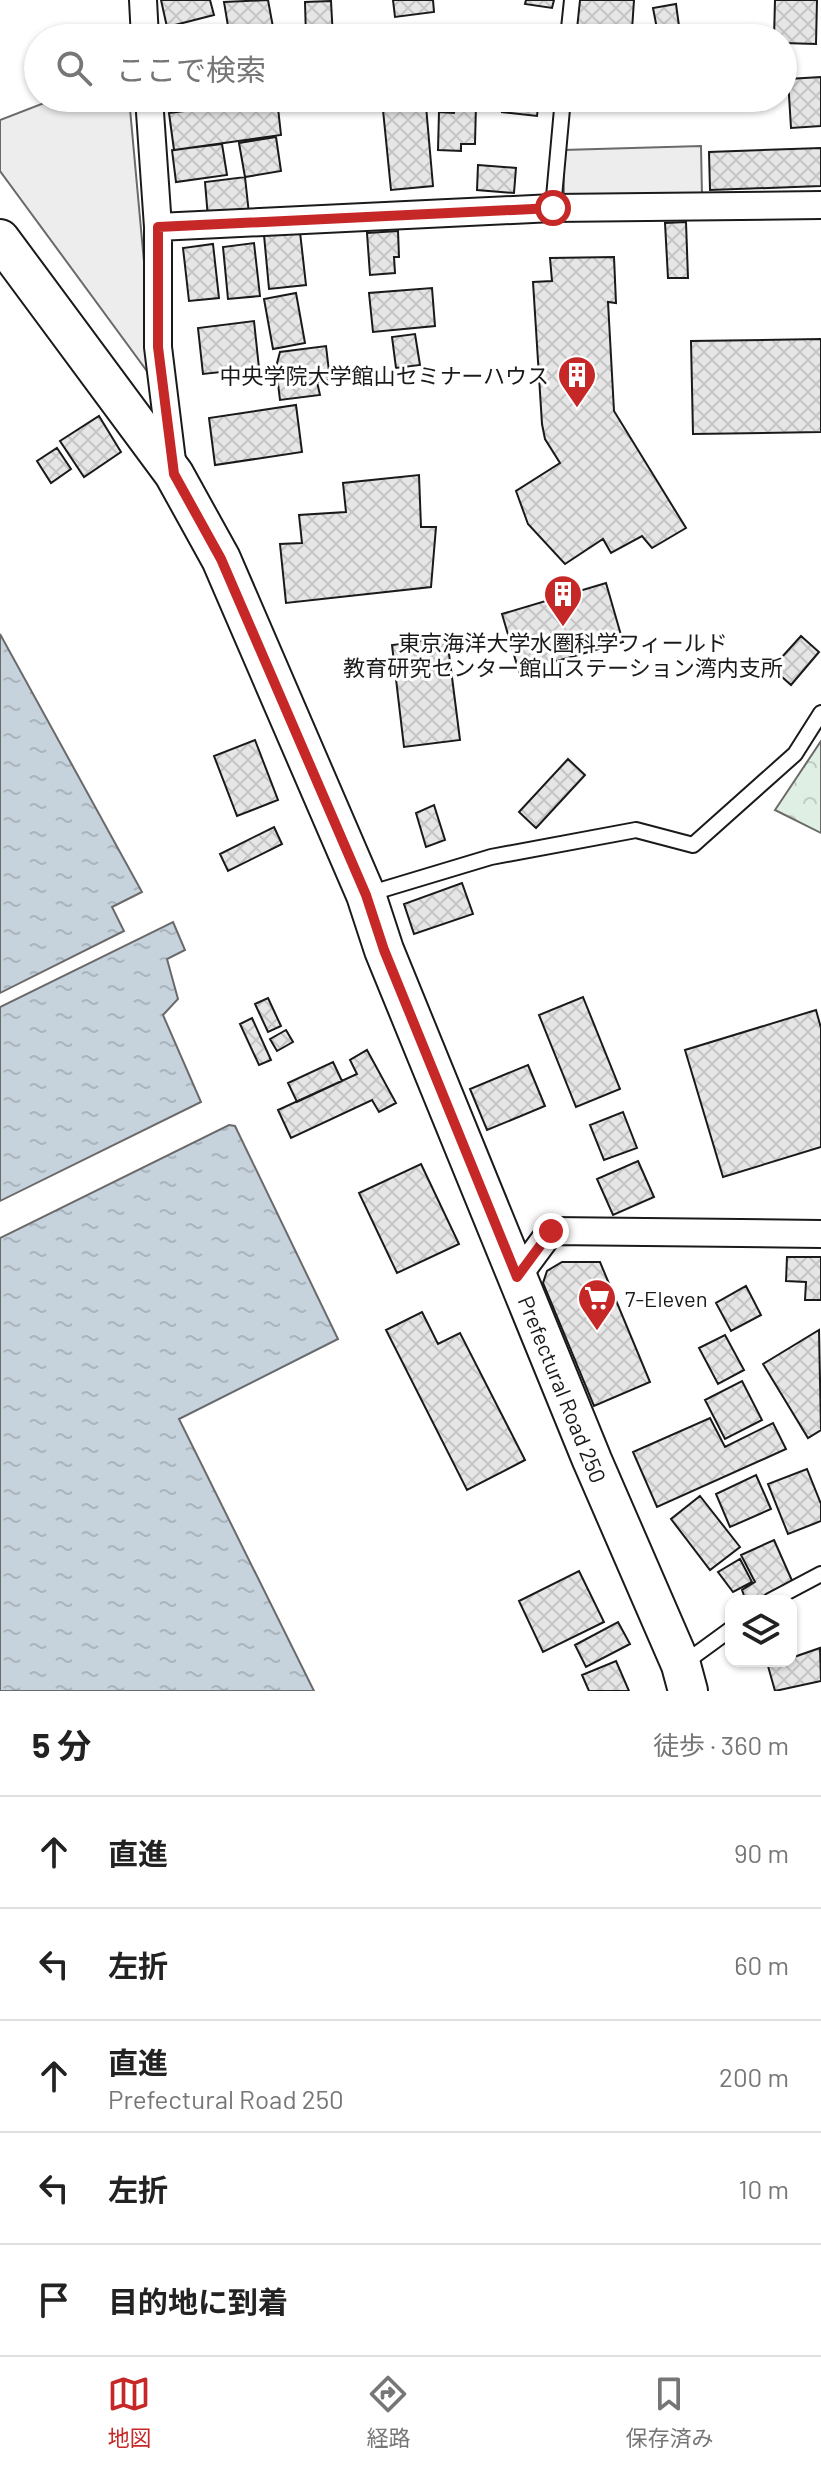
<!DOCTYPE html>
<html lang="ja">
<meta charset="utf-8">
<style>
:root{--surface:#fff;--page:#f6f6f6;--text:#222;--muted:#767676;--line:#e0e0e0;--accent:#c62828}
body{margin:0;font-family:Barlow,"Noto Sans JP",sans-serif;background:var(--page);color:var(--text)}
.controls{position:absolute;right:24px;bottom:24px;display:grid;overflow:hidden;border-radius:16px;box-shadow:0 2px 6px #0004}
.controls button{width:72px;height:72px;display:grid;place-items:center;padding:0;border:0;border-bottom:2px solid var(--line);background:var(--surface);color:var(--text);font:40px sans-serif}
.stop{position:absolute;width:24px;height:24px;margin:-18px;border:6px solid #c62828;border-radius:50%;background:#fff}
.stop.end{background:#c62828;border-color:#fff;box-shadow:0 2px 8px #0008}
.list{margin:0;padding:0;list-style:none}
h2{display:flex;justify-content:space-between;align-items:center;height:104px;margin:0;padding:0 32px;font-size:34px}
h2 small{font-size:26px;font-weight:400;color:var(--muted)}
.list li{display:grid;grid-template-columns:52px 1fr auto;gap:24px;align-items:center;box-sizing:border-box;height:112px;padding:0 32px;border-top:2px solid var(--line)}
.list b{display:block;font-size:30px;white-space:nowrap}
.list p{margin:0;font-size:26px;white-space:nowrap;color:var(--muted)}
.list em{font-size:26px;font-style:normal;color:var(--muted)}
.icon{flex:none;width:44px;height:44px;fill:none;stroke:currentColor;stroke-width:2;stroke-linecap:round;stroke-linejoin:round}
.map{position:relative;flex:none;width:821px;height:1691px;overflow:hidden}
.search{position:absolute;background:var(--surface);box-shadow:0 2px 6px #0004;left:24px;right:24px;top:24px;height:88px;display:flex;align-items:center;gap:20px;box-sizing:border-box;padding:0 28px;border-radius:44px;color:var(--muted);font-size:30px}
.sheet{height:664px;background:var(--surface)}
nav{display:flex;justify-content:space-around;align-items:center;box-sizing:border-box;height:112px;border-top:2px solid var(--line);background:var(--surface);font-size:22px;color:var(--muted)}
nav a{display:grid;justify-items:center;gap:4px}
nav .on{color:var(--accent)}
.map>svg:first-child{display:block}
.park{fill:url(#park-crowns);stroke:#6a6a6a;stroke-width:2}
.parking{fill:#ededed;stroke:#6a6a6a;stroke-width:2}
.water{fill:url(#water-ripples);stroke:#6a6a6a;stroke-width:2}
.building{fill:url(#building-cross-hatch);stroke:#1a1a1a;stroke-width:2}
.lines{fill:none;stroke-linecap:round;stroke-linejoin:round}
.service-casing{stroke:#1a1a1a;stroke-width:18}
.minor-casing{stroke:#1a1a1a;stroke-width:30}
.secondary-casing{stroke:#1a1a1a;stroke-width:42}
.service{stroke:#fff;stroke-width:14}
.minor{stroke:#fff;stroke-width:26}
.secondary{stroke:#fff;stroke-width:38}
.route{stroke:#c62828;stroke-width:10}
.labels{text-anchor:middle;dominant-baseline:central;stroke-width:6;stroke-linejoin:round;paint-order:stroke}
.poi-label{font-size:22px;fill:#1a1a1a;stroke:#fff;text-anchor:end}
.street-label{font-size:22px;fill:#1a1a1a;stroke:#fff}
</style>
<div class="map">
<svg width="821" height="1691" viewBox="0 0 821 1691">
<defs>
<pattern id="park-crowns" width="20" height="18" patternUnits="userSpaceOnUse" patternTransform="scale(2)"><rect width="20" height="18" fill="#e0efe3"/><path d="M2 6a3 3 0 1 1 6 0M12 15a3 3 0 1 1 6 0" fill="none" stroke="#c0ccc2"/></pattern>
<pattern id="water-ripples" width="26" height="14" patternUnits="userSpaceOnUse" patternTransform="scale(2)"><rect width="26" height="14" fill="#c6d2dc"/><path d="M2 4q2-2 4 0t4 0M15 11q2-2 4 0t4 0" fill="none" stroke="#aab4bc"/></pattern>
<pattern id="building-cross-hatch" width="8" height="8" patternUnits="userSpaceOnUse" patternTransform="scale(2)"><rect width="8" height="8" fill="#e6e6e6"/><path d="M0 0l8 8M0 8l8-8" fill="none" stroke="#c5c5c5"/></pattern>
</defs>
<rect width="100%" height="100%" fill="#fff"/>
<path class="park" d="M 821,741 L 821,833 L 775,810 Z"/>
<path class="parking" d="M 57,98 L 129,98 L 155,382 L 0,171 L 0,120 Z
M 701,146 L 702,196 L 564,201 L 563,150 Z"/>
<path class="water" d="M 0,634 L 142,892 L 112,907 L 124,931 L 0,993 Z
M 173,922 L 185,950 L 167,959 L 178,999 L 163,1015 L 201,1102 L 0,1201 L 0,1007 Z
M 229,1125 L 235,1126 L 338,1339 L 179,1419 L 314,1691 L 0,1691 L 0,1238 Z"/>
<path class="building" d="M 161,0 L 210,0 L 214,15 L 167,27 Z
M 268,0 L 275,38 L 230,38 L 224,2 Z
M 393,0 L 433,0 L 434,12 L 395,17 Z
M 526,0 L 554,0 L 552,8 L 525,4 Z
M 575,0 L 634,0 L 632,30 L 572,25 Z
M 775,0 L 817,0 L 816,44 L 783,43 L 783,38 L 774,38 Z
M 331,1 L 333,38 L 306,38 L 305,2 Z
M 676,4 L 679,26 L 657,29 L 653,8 Z
M 768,28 L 769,38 L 745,38 L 744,31 Z
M 676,34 L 676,38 L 613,38 L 613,36 Z
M 821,77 L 821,126 L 791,128 L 788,79 Z
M 504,98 L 539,98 L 537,116 L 502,112 Z
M 277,99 L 281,135 L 174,150 L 169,113 Z
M 455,104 L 476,104 L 475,144 L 461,144 L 461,151 L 438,150 L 439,112 L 454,113 Z
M 426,106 L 433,186 L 391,190 L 383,110 Z
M 276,137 L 281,171 L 245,177 L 239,143 Z
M 222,144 L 227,175 L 176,182 L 172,150 Z
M 821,148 L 821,186 L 710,190 L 709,152 Z
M 478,165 L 516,168 L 514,193 L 477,190 Z
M 245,177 L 249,214 L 208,218 L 205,182 Z
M 686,222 L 688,278 L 668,278 L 665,223 Z
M 398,231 L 399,257 L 394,257 L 395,273 L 370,275 L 367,233 Z
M 300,232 L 306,285 L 269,289 L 264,235 Z
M 254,243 L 260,296 L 228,299 L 223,247 Z
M 213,244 L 219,298 L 189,301 L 183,248 Z
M 614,257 L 616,303 L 608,302 L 614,411 L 686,528 L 652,548 L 642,536 L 611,553 L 603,539 L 565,564 L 528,524 L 516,491 L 560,463 L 545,439 L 542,424 L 533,282 L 552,281 L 550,258 Z
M 432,288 L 435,326 L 373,332 L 369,293 Z
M 296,293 L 305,343 L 273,349 L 264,299 Z
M 254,321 L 259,368 L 203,374 L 198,328 Z
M 415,334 L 420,365 L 396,368 L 392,337 Z
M 821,339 L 821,432 L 693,434 L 691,341 Z
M 326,346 L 330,380 L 317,382 L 320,395 L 280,400 L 276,367 L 280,352 Z
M 296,405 L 302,452 L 215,465 L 209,418 Z
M 99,416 L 121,452 L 84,477 L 60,441 Z
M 57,448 L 71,469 L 51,483 L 37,461 Z
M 419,475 L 421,527 L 436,527 L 431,587 L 286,603 L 280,544 L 302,543 L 299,515 L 346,512 L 343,483 Z
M 606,583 L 623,642 L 519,672 L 502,614 Z
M 801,636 L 819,652 L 791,685 L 772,668 Z
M 447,638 L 460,740 L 404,747 L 392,645 Z
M 255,740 L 278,800 L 237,816 L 214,756 Z
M 568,759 L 585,775 L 536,828 L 519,812 Z
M 434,805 L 445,840 L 426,847 L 416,813 Z
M 274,827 L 282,844 L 228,871 L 220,854 Z
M 462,883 L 473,914 L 414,934 L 404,904 Z
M 583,997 L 620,1089 L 576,1107 L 539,1015 Z
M 268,998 L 281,1026 L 268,1032 L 255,1004 Z
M 816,1010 L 821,1028 L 821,1147 L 723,1177 L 685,1050 Z
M 252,1018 L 271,1060 L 259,1065 L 240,1024 Z
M 286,1030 L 293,1042 L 277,1051 L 270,1039 Z
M 367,1050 L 396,1103 L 379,1112 L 372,1100 L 291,1138 L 278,1110 L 357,1074 L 350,1060 Z
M 333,1062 L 342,1081 L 297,1102 L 288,1083 Z
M 528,1065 L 545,1106 L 487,1130 L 470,1089 Z
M 623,1112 L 637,1148 L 604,1160 L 590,1125 Z
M 638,1161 L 654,1197 L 613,1215 L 597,1179 Z
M 421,1164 L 459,1244 L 397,1273 L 359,1193 Z
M 787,1257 L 821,1257 L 821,1300 L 805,1300 L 806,1282 L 786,1281 Z
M 562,1262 L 600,1262 L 650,1382 L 594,1406 L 543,1283 L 547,1271 Z
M 746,1286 L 761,1315 L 731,1331 L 716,1303 Z
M 422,1312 L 438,1344 L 460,1333 L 525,1460 L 467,1490 L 386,1330 Z
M 819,1330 L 821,1430 L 808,1438 L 763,1364 Z
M 725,1335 L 744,1370 L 718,1384 L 699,1348 Z
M 742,1381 L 762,1420 L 725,1439 L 705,1400 Z
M 710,1418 L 725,1447 L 773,1423 L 786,1449 L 657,1507 L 633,1452 Z
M 807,1469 L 821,1504 L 821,1521 L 788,1534 L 768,1484 Z
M 756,1475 L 771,1509 L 730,1527 L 716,1494 Z
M 700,1496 L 740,1547 L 710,1570 L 671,1519 Z
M 774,1540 L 794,1585 L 757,1601 L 746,1601 L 742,1590 L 755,1582 L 741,1555 Z
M 740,1559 L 752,1582 L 733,1592 L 718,1572 Z
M 579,1571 L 604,1622 L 543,1652 L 519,1601 Z
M 618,1622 L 630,1644 L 586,1667 L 575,1645 Z
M 820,1648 L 821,1681 L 775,1691 L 768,1666 Z
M 616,1661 L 629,1691 L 589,1691 L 582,1675 Z"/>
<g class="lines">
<defs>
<path id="service" d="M 568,38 L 572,0
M 553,208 L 563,98
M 368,894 L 491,857 L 636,830 L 693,845 L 795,754 L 821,713
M 770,1601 L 821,1574
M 683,1664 L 731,1629"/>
<path id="minor" d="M 143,0 L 145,38
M 149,98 L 158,227 L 158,347 L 173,469
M 158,227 L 553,208 L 821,205
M 517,1277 L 551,1231 L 821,1234"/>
<path id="secondary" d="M 0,239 L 174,474 L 221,559 L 366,895 L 384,950 L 592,1460 L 681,1665 L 688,1691"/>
</defs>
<use href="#service" class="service-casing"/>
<use href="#minor" class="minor-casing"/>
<use href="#secondary" class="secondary-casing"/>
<use href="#service" class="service"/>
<use href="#minor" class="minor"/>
<use href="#secondary" class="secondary"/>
</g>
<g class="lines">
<path class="route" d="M 551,1231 L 517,1277 L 384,950 L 366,895 L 221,559 L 174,474 L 158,347 L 158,227 L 553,208"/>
</g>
<defs>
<symbol id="building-pin" viewBox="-11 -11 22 30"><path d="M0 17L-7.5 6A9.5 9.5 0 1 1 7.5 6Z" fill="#c62828" stroke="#fff"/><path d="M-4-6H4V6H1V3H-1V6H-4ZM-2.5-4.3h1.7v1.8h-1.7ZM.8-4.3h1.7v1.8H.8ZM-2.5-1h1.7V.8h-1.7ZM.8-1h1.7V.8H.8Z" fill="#fff"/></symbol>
<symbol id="supermarket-pin" viewBox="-11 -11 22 30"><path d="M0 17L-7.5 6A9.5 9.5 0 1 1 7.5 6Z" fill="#c62828" stroke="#fff"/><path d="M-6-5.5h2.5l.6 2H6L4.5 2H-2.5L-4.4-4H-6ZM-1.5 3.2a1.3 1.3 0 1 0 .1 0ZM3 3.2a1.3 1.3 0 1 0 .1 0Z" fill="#fff"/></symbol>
</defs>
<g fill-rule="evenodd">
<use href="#building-pin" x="555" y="353" width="44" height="60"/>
<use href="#building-pin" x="541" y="572" width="44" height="60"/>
<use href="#supermarket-pin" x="575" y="1276" width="44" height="60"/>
</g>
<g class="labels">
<g class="poi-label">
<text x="549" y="375">中央学院大学館山セミナーハウス</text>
<text x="563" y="642" text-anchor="middle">東京海洋大学水圏科学フィールド<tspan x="563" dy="25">教育研究センター館山ステーション湾内支所</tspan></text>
<text x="625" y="1298" text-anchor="start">7-Eleven</text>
</g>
<g class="street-label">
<text transform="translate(563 1389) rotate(68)">Prefectural Road 250</text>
</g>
</g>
</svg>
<div class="controls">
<button><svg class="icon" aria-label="layers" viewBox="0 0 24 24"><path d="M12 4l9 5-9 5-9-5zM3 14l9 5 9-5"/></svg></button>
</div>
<div class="stop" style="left:553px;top:208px"></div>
<div class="stop end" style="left:551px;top:1231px"></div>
<div class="search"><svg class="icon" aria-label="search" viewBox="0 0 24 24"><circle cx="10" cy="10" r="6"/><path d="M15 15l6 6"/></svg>ここで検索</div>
</div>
<section class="sheet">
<h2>5 分<small>徒歩 · 360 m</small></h2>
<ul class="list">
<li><svg class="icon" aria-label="ahead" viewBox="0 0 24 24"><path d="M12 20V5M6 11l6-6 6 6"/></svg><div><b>直進</b></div><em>90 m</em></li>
<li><svg class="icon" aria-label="left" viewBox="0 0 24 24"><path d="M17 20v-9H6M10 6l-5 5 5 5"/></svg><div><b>左折</b></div><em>60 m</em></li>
<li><svg class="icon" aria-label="ahead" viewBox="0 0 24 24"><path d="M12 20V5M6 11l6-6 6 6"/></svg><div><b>直進</b><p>Prefectural Road 250</p></div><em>200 m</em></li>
<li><svg class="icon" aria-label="left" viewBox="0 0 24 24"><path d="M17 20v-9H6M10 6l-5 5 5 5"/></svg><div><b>左折</b></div><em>10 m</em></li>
<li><svg class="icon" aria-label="arrive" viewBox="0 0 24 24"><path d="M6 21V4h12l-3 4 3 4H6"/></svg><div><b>目的地に到着</b></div></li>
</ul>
</section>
<nav>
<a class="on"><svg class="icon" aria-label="map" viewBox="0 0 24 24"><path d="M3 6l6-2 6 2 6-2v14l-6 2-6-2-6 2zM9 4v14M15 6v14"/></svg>地図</a>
<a><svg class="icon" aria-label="directions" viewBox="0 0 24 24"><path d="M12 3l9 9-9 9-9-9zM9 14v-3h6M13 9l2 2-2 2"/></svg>経路</a>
<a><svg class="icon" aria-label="saved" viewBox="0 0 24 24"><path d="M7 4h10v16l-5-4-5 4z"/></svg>保存済み</a>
</nav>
